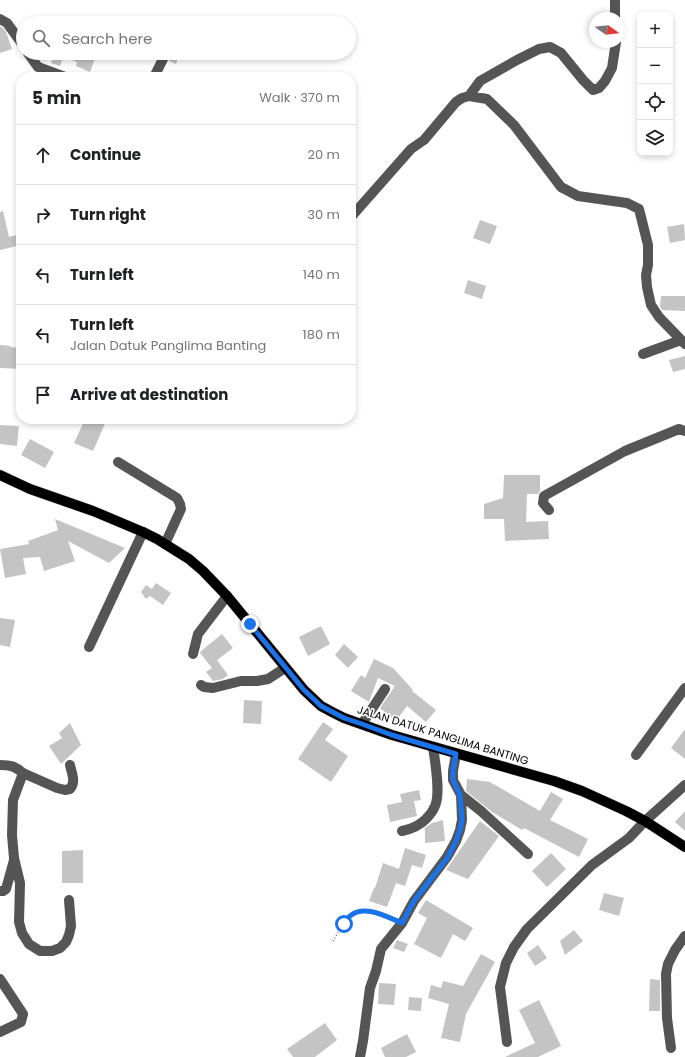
<!DOCTYPE html>
<meta charset="utf-8">
<style>
:root{--surface:#fff;--page:#f6f6f6;--text:#202124;--muted:#757577;--line:#e0e0e0}
body{margin:0;font-family:Poppins,sans-serif;background:var(--page);color:var(--text)}
.controls{position:absolute;right:12px;top:12px;display:grid;overflow:hidden;border-radius:8px;box-shadow:0 2px 6px #0003}
.controls button{width:36px;height:36px;display:grid;place-items:center;padding:0;border:0;border-bottom:1px solid var(--line);background:var(--surface);color:var(--text);font:20px sans-serif}
.compass{position:absolute;left:589px;top:12px;width:36px;height:36px;border-radius:50%;background:var(--surface);box-shadow:0 2px 6px #0003;rotate:105deg}
.stop{position:absolute;width:12px;height:12px;margin:-9px;border:3px solid #1a73e8;border-radius:50%;background:#fff}
.stop.end{background:#1a73e8;border-color:#fff;box-shadow:0 1px 4px #0008}
.list{margin:0;padding:0;list-style:none}
h2{display:flex;justify-content:space-between;align-items:center;height:52px;margin:0;padding:0 16px;font-size:17px}
h2 small{font-size:13px;font-weight:400;color:var(--muted)}
.list li{display:grid;grid-template-columns:26px 1fr auto;gap:12px;align-items:center;box-sizing:border-box;height:60px;padding:0 16px;border-top:1px solid var(--line)}
.list b{display:block;font-size:15px;white-space:nowrap}
.list p{margin:0;font-size:13px;white-space:nowrap;color:var(--muted)}
.list em{font-size:13px;font-style:normal;color:var(--muted)}
.icon{flex:none;width:22px;height:22px;fill:none;stroke:currentColor;stroke-width:2;stroke-linecap:round;stroke-linejoin:round}
.map{position:relative;flex:none;width:685px;height:1057px;overflow:hidden}
.search{position:absolute;background:var(--surface);box-shadow:0 2px 6px #0003;left:16px;top:16px;width:340px;height:44px;display:flex;align-items:center;gap:10px;box-sizing:border-box;padding:0 14px;border-radius:22px;color:var(--muted);font-size:15px}
.panel{position:absolute;background:var(--surface);box-shadow:0 2px 6px #0003;left:16px;top:72px;width:340px;height:352px;border-radius:16px}
.map>svg:first-child{display:block}
.building{fill:#c4c4c4}
.lines{fill:none;stroke-linecap:round;stroke-linejoin:round}
.major-casing{stroke:#dbdbdb;stroke-width:11}
.path{stroke:#777;stroke-width:1.5;stroke-dasharray:1 2;stroke-linecap:butt}
.minor{stroke:#555;stroke-width:10}
.major{stroke:#000;stroke-width:10}
.route{stroke:#1a73e8;stroke-width:5}
.labels{text-anchor:middle;dominant-baseline:central;stroke-width:3;stroke-linejoin:round;paint-order:stroke}
.street-label{font-size:11px;fill:#000;stroke:#fff}
</style>
<div class="map">
<svg width="685" height="1057" viewBox="0 0 685 1057">
<rect width="100%" height="100%" fill="#fff"/>
<path class="building" d="M 0,26 L 3,28 L 6,32 L 12,49 L 0,53 Z
M 55,53 L 97,53 L 90,72 L 76,66 L 77,62 L 63,57 L 60,66 L 51,63 Z
M 165,53 L 180,53 L 176,64 L 169,61 L 169,56 Z
M 3,211 L 9,237 L 21,234 L 21,245 L 0,250 L 0,212 Z
M 480,220 L 497,226 L 490,244 L 473,238 Z
M 684,224 L 685,240 L 670,243 L 667,227 Z
M 468,280 L 486,286 L 482,299 L 464,293 Z
M 661,296 L 685,296 L 685,311 L 662,310 L 660,307 Z
M 0,345 L 11,346 L 10,347 L 21,348 L 21,369 L 0,368 Z
M 685,356 L 685,369 L 673,372 L 669,360 Z
M 85,419 L 107,419 L 93,451 L 74,443 Z
M 0,425 L 19,426 L 17,446 L 0,444 Z
M 30,439 L 54,452 L 45,468 L 21,455 Z
M 504,475 L 540,475 L 540,491 L 538,494 L 527,494 L 526,522 L 548,521 L 549,539 L 505,541 L 504,519 L 484,519 L 484,504 L 503,498 Z
M 55,519 L 125,548 L 109,563 L 68,541 L 75,561 L 44,571 L 40,557 L 23,558 L 26,574 L 5,578 L 0,549 L 29,544 L 28,541 L 58,530 Z
M 156,583 L 171,593 L 163,605 L 150,596 L 146,599 L 141,592 L 146,585 L 152,589 Z
M 0,618 L 15,620 L 10,647 L 0,645 Z
M 321,626 L 330,644 L 308,656 L 299,637 Z
M 222,634 L 233,648 L 217,660 L 228,675 L 223,679 L 213,681 L 206,672 L 212,668 L 200,653 L 201,651 Z
M 344,644 L 358,657 L 348,668 L 335,655 Z
M 374,659 L 393,668 L 413,690 L 412,691 L 436,710 L 426,722 L 407,706 L 396,721 L 380,708 L 395,686 L 378,678 L 369,702 L 351,691 L 361,675 L 365,678 Z
M 244,700 L 262,701 L 261,724 L 243,723 Z
M 323,722 L 333,729 L 325,740 L 348,756 L 331,782 L 298,759 Z
M 70,723 L 81,745 L 61,764 L 49,746 L 62,738 L 59,733 Z
M 685,729 L 685,759 L 671,748 Z
M 467,779 L 490,782 L 540,811 L 551,792 L 563,799 L 550,820 L 588,839 L 579,857 L 524,828 L 522,830 L 492,812 L 466,791 Z
M 419,790 L 421,800 L 414,801 L 417,816 L 390,822 L 387,805 L 402,802 L 400,794 Z
M 685,811 L 685,831 L 675,822 Z
M 443,820 L 445,841 L 425,843 L 425,828 L 432,823 Z
M 480,821 L 499,836 L 468,879 L 446,870 Z
M 405,848 L 426,855 L 422,868 L 412,865 L 405,886 L 396,883 L 387,907 L 369,901 L 374,888 L 375,888 L 383,863 L 399,869 Z
M 83,850 L 83,883 L 62,883 L 62,851 Z
M 551,853 L 566,869 L 547,887 L 532,871 Z
M 604,893 L 624,898 L 619,916 L 599,910 Z
M 426,900 L 473,928 L 465,941 L 453,934 L 441,958 L 414,944 L 427,918 L 418,913 Z
M 574,930 L 583,941 L 565,955 L 560,941 Z
M 397,940 L 408,944 L 404,952 L 393,948 Z
M 538,945 L 547,958 L 535,966 L 527,953 Z
M 481,954 L 495,962 L 466,1014 L 460,1042 L 441,1038 L 449,1004 L 428,998 L 431,985 L 441,988 L 443,981 L 463,986 Z
M 650,979 L 660,980 L 660,1011 L 649,1011 Z
M 379,983 L 396,984 L 394,1005 L 378,1004 Z
M 409,997 L 422,998 L 421,1011 L 408,1010 Z
M 539,1000 L 561,1046 L 538,1057 L 505,1057 L 535,1043 L 519,1010 Z
M 325,1023 L 337,1040 L 315,1057 L 293,1057 L 287,1049 Z
M 407,1034 L 416,1052 L 406,1057 L 385,1057 L 381,1048 Z"/>
<g class="lines">
<defs>
<path id="major" d="M 0,475 L 30,489 L 93,511 L 143,532 L 157,539 L 189,559 L 203,571 L 227,596 L 304,690 L 321,706 L 332,712 L 344,718 L 392,735 L 554,781 L 582,791 L 626,811 L 645,821 L 685,847"/>
</defs>
<use href="#major" class="major-casing"/>
<path class="path" d="M 333,941 C 343,925 350,907 372,912 C 379,914 386,917 393,920"/>
<path class="minor" d="M 615,0 L 615,18
M 0,19 L 7,23 L 23,45
M 28,53 L 38,67 L 65,77
M 154,77 L 163,59
M 469,96 L 480,81 L 517,60 L 539,49 L 550,47 L 561,53 L 583,80 L 593,90 L 599,88 L 605,81 L 612,68 L 616,42
M 351,217 L 411,149 L 424,140 L 456,102 L 462,98 L 469,96 L 487,99 L 514,125 L 561,187 L 578,196 L 627,203 L 639,209 L 648,245 L 648,265 L 646,275 L 647,287 L 651,305 L 659,317 L 685,344
M 643,354 L 681,340
M 118,462 L 177,498 L 180,504 L 181,509 L 165,544
M 549,510 L 543,503 L 544,496 L 625,451 L 679,429 L 685,431
M 89,647 L 143,532
M 193,654 L 198,634 L 227,596
M 201,685 L 204,687 L 213,688 L 241,681 L 257,681 L 268,679 L 285,668
M 362,724 L 385,689
M 636,755 L 685,688
M 0,765 C 10,765 15,766 23,773 L 22,776 L 13,800 L 12,835 L 14,858 L 20,883 L 19,922 L 22,933 L 29,944 L 40,951 L 52,951 L 60,948 L 66,942 L 69,935 L 71,926 L 69,900
M 23,773 L 57,788 L 65,790 L 70,789 C 76,782 72,774 70,765
M 461,795 L 481,811 L 528,854
M 402,831 C 412,829 419,826 426,819 C 430,815 433,811 435,806 C 441,793 435,762 433,747
M 0,891 L 3,891 L 6,889 L 14,860
M 0,979 L 23,1014 L 21,1022 L 0,1032
M 507,1042 L 500,987 L 506,963 L 514,947 L 527,929 L 592,865 L 629,838 L 645,821 L 685,785
M 671,1048 L 667,1018 L 666,974 L 668,964 L 675,950 L 685,936
M 360,1057 L 363,1041 L 370,988 L 376,971 L 381,949 L 402,923 L 414,901 L 447,857 L 456,841 L 460,830 L 462,820 L 461,795 L 453,780 L 453,771 L 456,754"/>
<use href="#major" class="major"/>
</g>
<g class="lines">
<path class="route" d="M 250,624 L 304,690 L 321,706 L 344,718 L 362,724 L 392,735 L 456,754 L 453,771 L 453,780 L 460,795 L 462,820 L 460,830 L 456,841 L 448,857 L 414,901 L 402,923 C 387,917 365,904 350,916 C 348,918 346,921 344,924"/>
</g>
<g class="labels">
<g class="street-label">
<text transform="translate(443 735) rotate(17)">JALAN DATUK PANGLIMA BANTING</text>
</g>
</g>
</svg>
<div class="controls">
<button>+</button>
<button>−</button>
<button><svg class="icon" aria-label="locate" viewBox="0 0 24 24"><circle cx="12" cy="12" r="6"/><path d="M12 2v4M12 18v4M2 12h4M18 12h4"/></svg></button>
<button><svg class="icon" aria-label="layers" viewBox="0 0 24 24"><path d="M12 4l9 5-9 5-9-5zM3 14l9 5 9-5"/></svg></button>
</div>
<svg class="compass" viewBox="-18 -18 36 36"><path d="M0-13l5 13h-10z" fill="#e53935"/><path d="M0 13l5-13h-10z" fill="#757577"/></svg>
<div class="stop" style="left:344px;top:924px"></div>
<div class="stop end" style="left:250px;top:624px"></div>
<div class="search"><svg class="icon" aria-label="search" viewBox="0 0 24 24"><circle cx="10" cy="10" r="6"/><path d="M15 15l6 6"/></svg>Search here</div>
<section class="panel">
<h2>5 min<small>Walk · 370 m</small></h2>
<ul class="list">
<li><svg class="icon" aria-label="ahead" viewBox="0 0 24 24"><path d="M12 20V5M6 11l6-6 6 6"/></svg><div><b>Continue</b></div><em>20 m</em></li>
<li><svg class="icon" aria-label="right" viewBox="0 0 24 24"><path d="M7 20v-9h11M14 6l5 5-5 5"/></svg><div><b>Turn right</b></div><em>30 m</em></li>
<li><svg class="icon" aria-label="left" viewBox="0 0 24 24"><path d="M17 20v-9H6M10 6l-5 5 5 5"/></svg><div><b>Turn left</b></div><em>140 m</em></li>
<li><svg class="icon" aria-label="left" viewBox="0 0 24 24"><path d="M17 20v-9H6M10 6l-5 5 5 5"/></svg><div><b>Turn left</b><p>Jalan Datuk Panglima Banting</p></div><em>180 m</em></li>
<li><svg class="icon" aria-label="arrive" viewBox="0 0 24 24"><path d="M6 21V4h12l-3 4 3 4H6"/></svg><div><b>Arrive at destination</b></div></li>
</ul>
</section>
</div>
